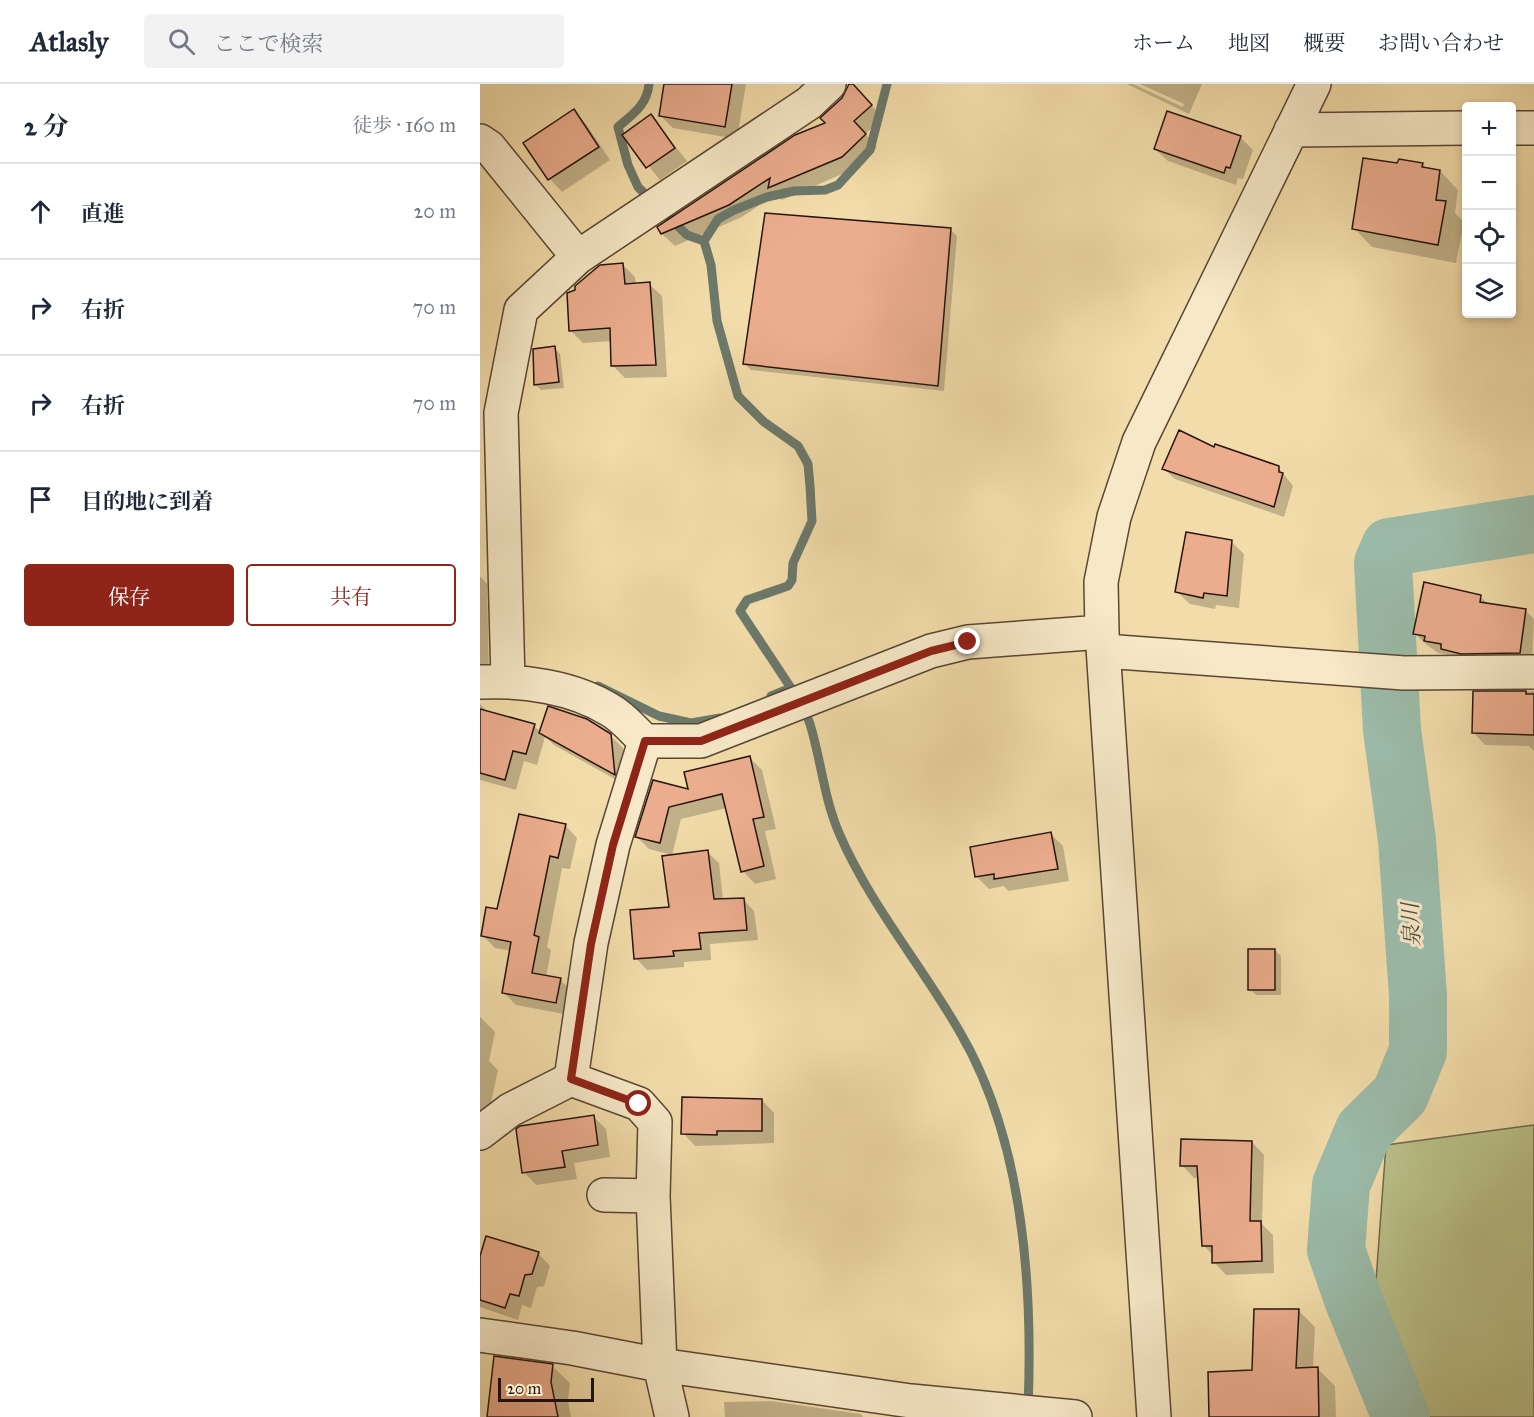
<!DOCTYPE html>
<html lang="ja">
<meta charset="utf-8">
<style>
:root{--surface:#fff;--page:#f2f2f3;--text:#1f2937;--muted:#747a83;--line:#e0e1e3;--accent:#8f2418}
body{margin:0;font-family:"IM FELL Great Primer","Noto Serif JP",serif;background:var(--page);color:var(--text)}
.controls{position:absolute;right:18px;top:18px;display:grid;overflow:hidden;border-radius:6px;box-shadow:0 3px 9px #0003}
.controls button{width:54px;height:54px;display:grid;place-items:center;padding:0;border:0;border-bottom:2px solid var(--line);background:var(--surface);color:var(--text);font:30px sans-serif}
.scale{position:absolute;left:18px;bottom:15px;width:96px;box-sizing:border-box;padding-left:6px;border:3px solid #26140d;border-top:0;font-size:16px;line-height:21px;white-space:nowrap;color:#26140d;-webkit-text-stroke:4px #f7e9c8;paint-order:stroke}
.stop{position:absolute;width:18px;height:18px;margin:-14px;border:4px solid #8f2418;border-radius:50%;background:#fff}
.stop.end{background:#8f2418;border-color:#fff;box-shadow:0 2px 6px #0008}
.list{margin:0;padding:0;list-style:none}
h2{display:flex;justify-content:space-between;align-items:center;height:78px;margin:0;padding:0 24px;font-size:26px}
h2 small{font-size:20px;font-weight:400;color:var(--muted)}
.list li{display:grid;grid-template-columns:39px 1fr auto;gap:18px;align-items:center;box-sizing:border-box;height:96px;padding:0 24px;border-top:2px solid var(--line)}
.list b{display:block;font-size:22px;white-space:nowrap}
.list em{font-size:20px;font-style:normal;color:var(--muted)}
.actions{display:flex;gap:12px;padding:18px 24px}
.actions a{flex:1;padding:14px 0;border:2px solid var(--accent);border-radius:6px;text-align:center;font-size:21px;color:var(--accent)}
.actions .main{background:var(--accent);color:#fff}
.icon{flex:none;width:33px;height:33px;fill:none;stroke:currentColor;stroke-width:2;stroke-linecap:round;stroke-linejoin:round}
.map{position:relative;flex:none;width:1054px;height:1333px;overflow:hidden}
header{display:flex;align-items:center;gap:36px;box-sizing:border-box;height:84px;padding:0 30px;background:var(--surface);border-bottom:2px solid var(--line)}
header strong{font-size:28px}
nav{display:flex;gap:33px;margin-inline-start:auto;font-size:21px}
.search{width:420px;height:54px;background:var(--page);display:flex;align-items:center;gap:15px;box-sizing:border-box;padding:0 21px;border-radius:6px;color:var(--muted);font-size:22px}
main{display:flex}
aside{flex:1;background:var(--surface)}
.map>svg:first-child{display:block}
.green{fill:#bac189;stroke:#706a4b;stroke-width:1.5}
.shadow{fill:#0003}
.lines{fill:none;stroke-linecap:round;stroke-linejoin:round}
.stream{stroke:#6c796b;stroke-width:9}
.river{stroke:#9bbcaa;stroke-width:58}
.building{fill:#ebad8e;stroke:#26140d;stroke-width:1.5}
.minor-casing{stroke:#594634;stroke-width:36}
.minor{stroke:#f7e9c8;stroke-width:33}
.route{stroke:#8f2418;stroke-width:8}
.labels{text-anchor:middle;dominant-baseline:central;stroke-width:6;stroke-linejoin:round;paint-order:stroke}
.water-label{font-size:22px;font-style:italic;fill:#4f4f44;stroke:#f7e9c8}
</style>
<header>
<strong>Atlasly</strong>
<div class="search"><svg class="icon" aria-label="search" viewBox="0 0 24 24"><circle cx="10" cy="10" r="6"/><path d="M15 15l6 6"/></svg>ここで検索</div>
<nav><a>ホーム</a><a>地図</a><a>概要</a><a>お問い合わせ</a></nav>
</header>
<main>
<aside>
<h2>2 分<small>徒歩 · 160 m</small></h2>
<ul class="list">
<li><svg class="icon" aria-label="ahead" viewBox="0 0 24 24"><path d="M12 20V5M6 11l6-6 6 6"/></svg><div><b>直進</b></div><em>20 m</em></li>
<li><svg class="icon" aria-label="right" viewBox="0 0 24 24"><path d="M7 20v-9h11M14 6l5 5-5 5"/></svg><div><b>右折</b></div><em>70 m</em></li>
<li><svg class="icon" aria-label="right" viewBox="0 0 24 24"><path d="M7 20v-9h11M14 6l5 5-5 5"/></svg><div><b>右折</b></div><em>70 m</em></li>
<li><svg class="icon" aria-label="arrive" viewBox="0 0 24 24"><path d="M6 21V4h12l-3 4 3 4H6"/></svg><div><b>目的地に到着</b></div></li>
</ul>
<div class="actions"><a class="main">保存</a><a>共有</a></div>
</aside>
<div class="map">
<svg width="1054" height="1333" viewBox="0 0 1054 1333">
<rect width="100%" height="100%" fill="#f2ddaa"/>
<filter id="stains"><feTurbulence type="fractalNoise" baseFrequency=".00333" numOctaves="4"/><feColorMatrix values="0 0 0 0 .2 0 0 0 0 .09 0 0 0 0 .02 0 0 0 .5 -.17"/></filter>
<radialGradient id="worn" r=".72"><stop offset=".6" stop-color="#630" stop-opacity="0"/><stop offset="1" stop-color="#630" stop-opacity=".3"/></radialGradient>
<path class="green" d="M 1054,1041 L 1054,1333 L 932,1333 L 895,1210 L 906,1061 Z"/>
<path class="shadow" d="M 185,0 L 266,0 L 257,55 L 193,44 L 180,31 Z
M 647,0 L 653,0 L 703,23 L 704,20 L 660,0 L 722,0 L 709,30 Z
M 384,13 L 403,34 L 385,50 L 397,63 L 374,85 L 302,116 L 296,110 L 262,133 L 195,162 L 182,150 L 179,143 L 347,39 Z
M 94,27 L 106,40 L 130,76 L 82,108 L 70,95 L 45,59 Z
M 171,32 L 207,77 L 180,96 L 144,51 Z
M 760,53 L 773,66 L 763,95 L 758,94 L 756,101 L 688,77 L 675,65 Z
M 942,80 L 947,85 L 960,87 L 978,106 L 975,129 L 984,138 L 976,179 L 892,163 L 874,144 L 917,81 Z
M 471,146 L 477,152 L 464,307 L 271,286 L 265,280 Z
M 143,181 L 155,193 L 156,201 L 169,200 L 182,212 L 187,293 L 145,294 L 133,282 L 132,257 L 103,259 L 90,246 L 97,207 Z
M 74,264 L 80,270 L 84,304 L 61,306 L 55,300 Z
M 735,365 L 798,383 L 813,402 L 804,433 L 695,395 L 684,385 Z
M 751,457 L 764,470 L 759,524 L 736,521 L 735,525 L 710,520 L 697,508 Z
M 0,492 L 7,500 L 9,591 L 0,594 Z
M 1000,512 L 1009,521 L 1045,526 L 1054,535 L 1052,581 L 975,577 L 969,571 L 958,569 L 947,561 L 934,549 Z
M 1054,607 L 1054,667 L 1049,662 L 1005,661 L 993,648 L 995,609 Z
M 0,620 L 9,629 L 54,642 L 61,648 L 130,651 L 143,664 L 147,702 L 74,661 L 65,653 L 57,681 L 44,677 L 36,706 L 0,696 Z
M 269,673 L 282,686 L 296,745 L 285,747 L 296,795 L 275,800 L 263,787 L 247,724 L 201,735 L 192,771 L 169,765 L 157,753 L 174,698 L 210,707 Z
M 85,741 L 97,754 L 90,785 L 82,784 L 67,863 L 71,866 L 66,893 L 80,896 L 93,908 L 89,931 L 36,921 L 24,909 L 31,867 L 15,864 L 2,851 Z
M 571,750 L 583,762 L 589,797 L 528,807 L 524,802 L 509,805 L 496,792 Z
M 227,768 L 239,779 L 243,816 L 263,815 L 274,827 L 278,856 L 230,860 L 231,876 L 204,878 L 204,883 L 167,886 L 156,874 Z
M 795,866 L 801,872 L 801,911 L 776,911 L 770,905 Z
M 0,933 L 15,948 L 9,977 L 18,986 L 9,1028 L 0,1026 Z
M 282,1016 L 294,1029 L 294,1059 L 215,1062 L 203,1049 Z
M 113,1032 L 126,1045 L 130,1073 L 94,1079 L 97,1095 L 56,1101 L 44,1088 Z
M 772,1058 L 784,1071 L 782,1140 L 793,1151 L 794,1189 L 746,1191 L 734,1178 L 734,1172 L 724,1162 L 720,1094 L 714,1094 L 702,1081 Z
M 58,1169 L 70,1182 L 64,1202 L 57,1203 L 51,1224 L 42,1221 L 38,1236 L 0,1223 L 0,1177 Z
M 818,1226 L 835,1243 L 833,1285 L 838,1285 L 855,1302 L 856,1333 L 730,1333 L 774,1287 Z
M 72,1282 L 90,1299 L 88,1316 L 91,1333 L 8,1333 Z
M 291,1317 L 381,1330 L 383,1333 L 245,1333 L 244,1318 Z"/>
<g class="lines">
<path class="stream" d="M 169,0 C 167,21 153,30 138,43 L 148,81 L 158,103 L 207,151 L 224,157
M 118,602 L 179,632 L 211,639 L 240,634
M 311,604 L 260,527 L 267,516 L 308,502 L 312,496 L 313,479 L 332,437 L 330,402 L 328,380 L 318,362 L 284,338 L 258,312 L 237,237 L 231,181 L 224,157 L 238,135 L 254,126 L 287,113 L 314,107 L 345,106 L 358,101 L 390,66 L 407,0
M 291,612 L 311,604 C 317,615 326,627 330,640 C 341,676 344,714 359,749 C 390,821 443,883 481,950 C 543,1057 553,1203 548,1324"/>
<path class="river" d="M 921,1333 L 873,1215 L 856,1166 L 861,1101 L 884,1046 L 920,1011 L 938,967 L 938,912 L 927,756 L 912,646 L 903,479 L 910,463 L 1054,440"/>
</g>
<path class="building" d="M 184,0 L 252,0 L 245,43 L 179,32 Z
M 369,0 L 373,0 L 392,21 L 374,37 L 386,50 L 362,73 L 288,104 L 290,94 L 249,121 L 181,150 L 177,143 L 315,51 L 345,39 L 340,34 L 362,14 Z
M 94,25 L 119,63 L 68,96 L 43,59 Z
M 687,27 L 761,52 L 750,84 L 746,83 L 744,89 L 674,65 Z
M 171,30 L 195,64 L 166,84 L 142,51 Z
M 883,74 L 917,79 L 919,75 L 943,79 L 942,83 L 960,86 L 956,116 L 966,117 L 958,161 L 872,145 Z
M 285,129 L 471,144 L 458,302 L 263,280 Z
M 143,179 L 145,200 L 170,198 L 176,281 L 131,282 L 130,244 L 89,247 L 87,209 L 95,206 L 95,202 L 120,181 Z
M 75,262 L 79,298 L 54,301 L 53,265 Z
M 699,346 L 734,363 L 735,360 L 799,382 L 799,388 L 803,389 L 794,423 L 682,385 Z
M 706,448 L 752,456 L 747,512 L 724,509 L 723,514 L 695,508 Z
M 944,498 L 1001,511 L 1000,518 L 1046,525 L 1040,569 L 981,570 L 961,565 L 961,560 L 944,557 L 945,552 L 933,550 Z
M 993,607 L 1046,607 L 1046,610 L 1054,610 L 1054,651 L 992,649 Z
M 68,622 L 107,635 L 131,650 L 135,691 L 59,649 Z
M 0,625 L 55,640 L 46,670 L 33,667 L 25,696 L 0,689 Z
M 270,672 L 284,733 L 273,735 L 284,782 L 261,788 L 242,710 L 189,723 L 180,759 L 155,753 L 173,696 L 208,705 L 204,688 Z
M 39,730 L 86,740 L 78,774 L 70,772 L 54,851 L 59,853 L 52,889 L 81,894 L 76,919 L 22,909 L 31,858 L 1,852 L 6,823 L 17,825 Z
M 571,748 L 578,785 L 514,795 L 514,790 L 495,793 L 490,763 Z
M 228,766 L 234,815 L 264,814 L 267,846 L 219,849 L 221,865 L 193,867 L 194,872 L 154,875 L 150,826 L 189,823 L 182,772 Z
M 768,865 L 795,865 L 795,906 L 768,906 Z
M 202,1013 L 282,1015 L 282,1047 L 237,1047 L 237,1051 L 201,1050 Z
M 114,1031 L 118,1061 L 82,1067 L 85,1083 L 42,1089 L 36,1045 L 40,1042 Z
M 701,1055 L 772,1057 L 770,1137 L 781,1137 L 782,1177 L 732,1179 L 732,1162 L 722,1162 L 717,1082 L 700,1082 Z
M 6,1152 L 59,1168 L 52,1190 L 45,1191 L 39,1212 L 30,1210 L 25,1224 L 0,1216 L 0,1172 Z
M 774,1225 L 819,1225 L 816,1284 L 838,1283 L 839,1333 L 729,1333 L 728,1288 L 772,1286 Z
M 14,1272 L 73,1280 L 71,1298 L 78,1333 L 7,1333 Z"/>
<g class="lines">
<defs>
<path id="minor" d="M 1032,44 L 1054,44
M 811,46 L 986,44
M 0,57 L 9,63 L 98,173
M 624,567 L 924,589 L 1054,588
M 28,597 L 21,329 L 41,226 L 98,173 L 329,19 L 349,0
M 0,598 C 42,596 93,603 130,626 C 143,633 154,647 165,657 L 221,657 L 451,567 L 488,558 L 622,548
M 91,995 L 159,1020 L 175,1038 L 173,1112 L 180,1281 L 192,1333
M 0,1049 L 30,1026 L 91,995 L 111,859 L 133,761 L 165,657
M 124,1111 L 173,1112
M 0,1251 L 92,1264 L 180,1281 L 431,1317 L 595,1333
M 674,1333 L 622,548 L 621,498 L 634,433 L 659,358 L 834,0"/>
</defs>
<use href="#minor" class="minor-casing"/>
<use href="#minor" class="minor"/>
</g>
<g class="lines">
<path class="route" d="M 159,1020 L 91,995 L 111,860 L 133,761 L 165,657 L 221,657 L 451,567 L 488,558"/>
</g>
<g class="labels">
<g class="water-label">
<text transform="translate(931 841) rotate(-93)">泉川</text>
</g>
</g>
<rect width="100%" height="100%" filter="url(#stains)"/>
<rect width="100%" height="100%" fill="url(#worn)"/>
</svg>
<div class="controls">
<button>+</button>
<button>−</button>
<button><svg class="icon" aria-label="locate" viewBox="0 0 24 24"><circle cx="12" cy="12" r="6"/><path d="M12 2v4M12 18v4M2 12h4M18 12h4"/></svg></button>
<button><svg class="icon" aria-label="layers" viewBox="0 0 24 24"><path d="M12 4l9 5-9 5-9-5zM3 14l9 5 9-5"/></svg></button>
</div>
<div class="scale">20 m</div>
<div class="stop" style="left:159px;top:1020px"></div>
<div class="stop end" style="left:488px;top:558px"></div>
</div>
</main>
